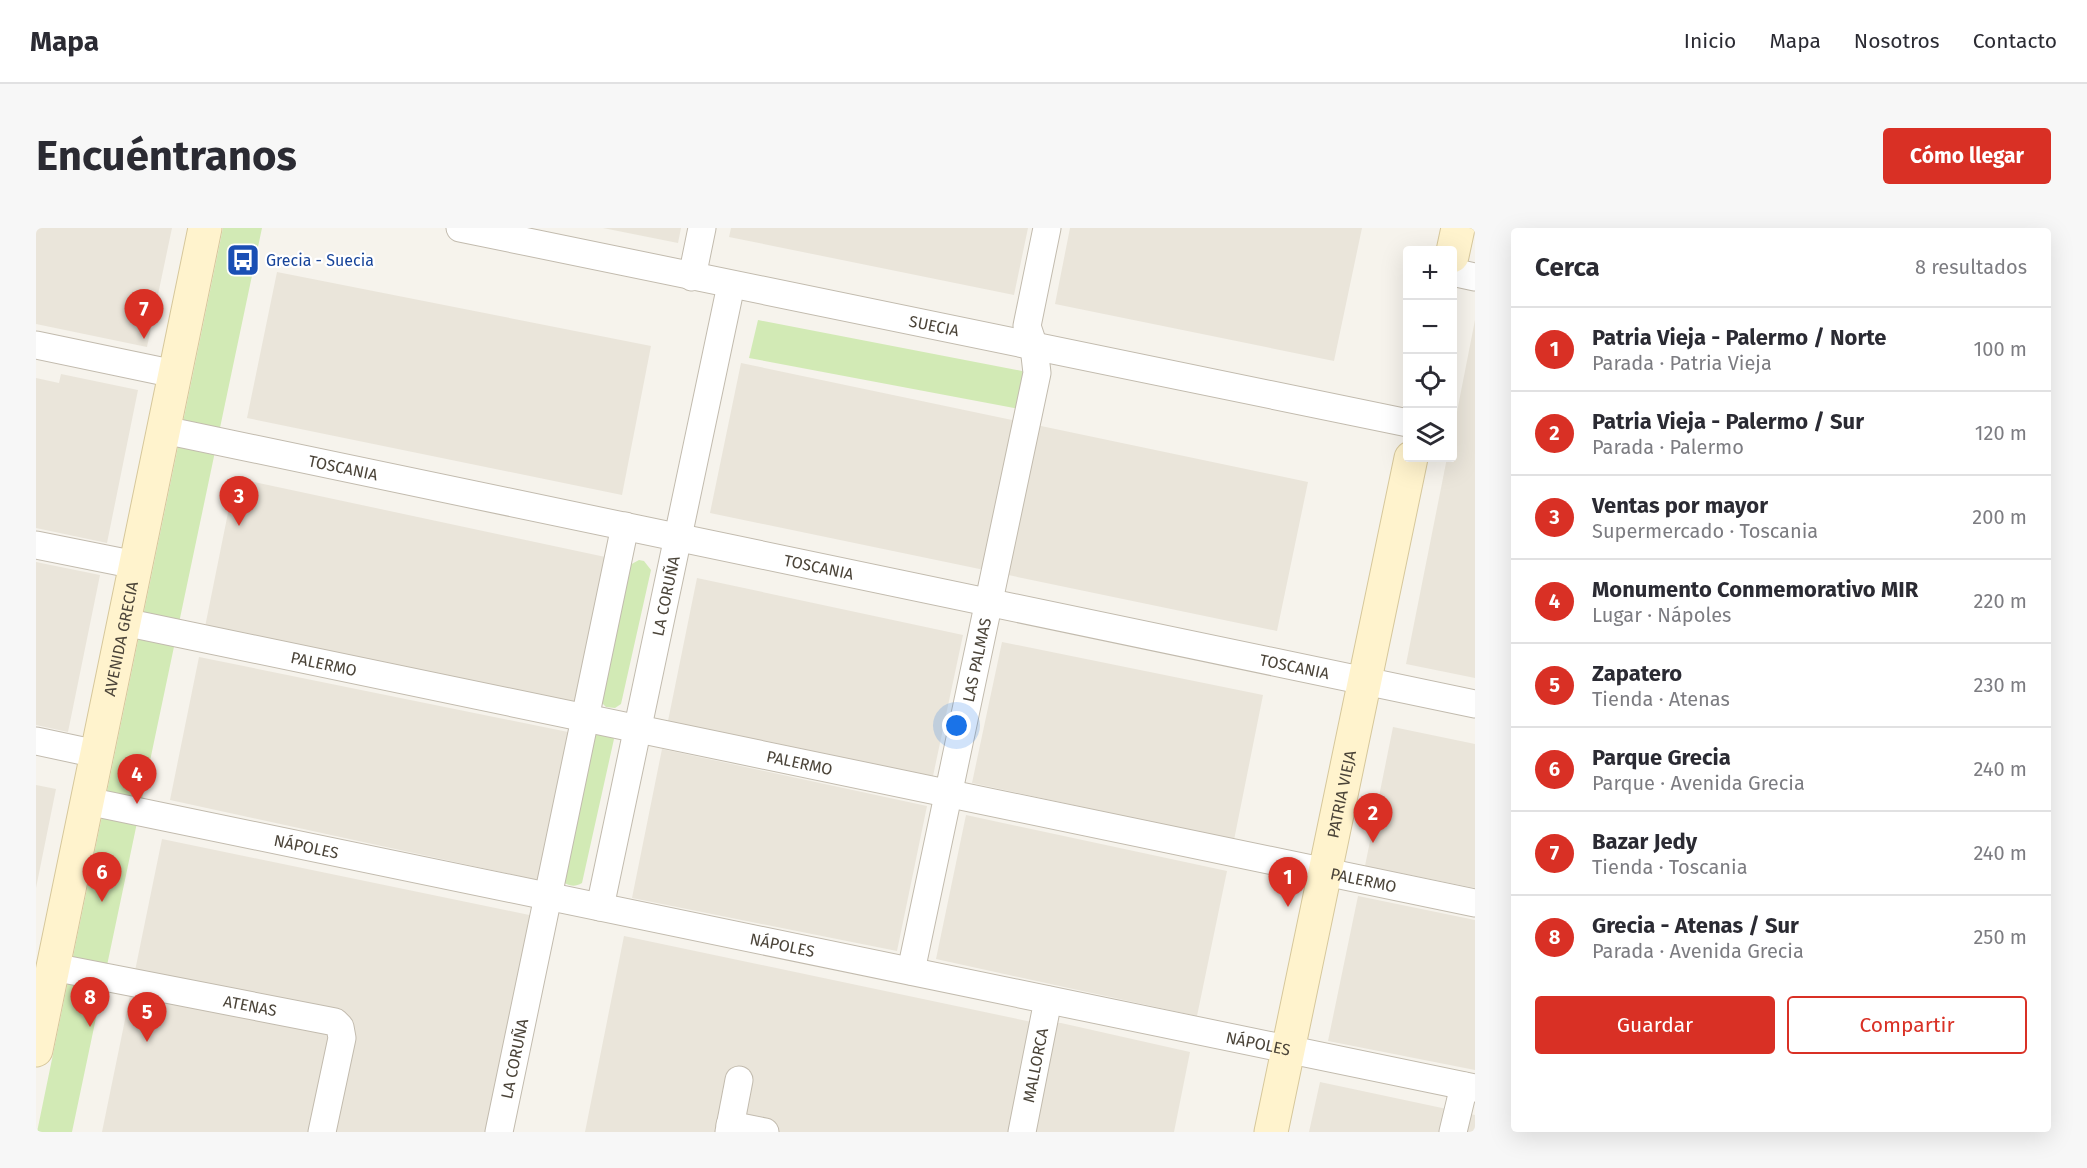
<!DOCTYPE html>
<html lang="es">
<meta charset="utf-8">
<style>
:root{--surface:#fff;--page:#f7f7f7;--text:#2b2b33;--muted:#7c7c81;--line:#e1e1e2;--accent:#d93025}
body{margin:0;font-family:"Fira Sans",sans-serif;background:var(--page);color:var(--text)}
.controls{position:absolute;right:18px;top:18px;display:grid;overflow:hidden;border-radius:6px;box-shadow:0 6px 24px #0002}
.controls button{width:54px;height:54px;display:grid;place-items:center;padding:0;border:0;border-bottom:2px solid var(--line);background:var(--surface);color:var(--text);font:30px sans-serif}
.you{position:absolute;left:921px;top:498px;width:21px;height:21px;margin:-15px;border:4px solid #fff;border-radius:50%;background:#1a73e8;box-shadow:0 0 0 9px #1a73e833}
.badge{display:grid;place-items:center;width:39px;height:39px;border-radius:50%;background:var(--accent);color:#fff;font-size:20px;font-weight:700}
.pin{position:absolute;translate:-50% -50px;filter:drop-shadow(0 2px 3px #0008)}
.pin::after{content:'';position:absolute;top:32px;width:21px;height:18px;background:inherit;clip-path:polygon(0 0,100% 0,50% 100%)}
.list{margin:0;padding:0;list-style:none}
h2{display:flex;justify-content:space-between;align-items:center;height:78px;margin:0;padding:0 24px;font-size:26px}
h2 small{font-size:20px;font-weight:400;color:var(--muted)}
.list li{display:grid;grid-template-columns:39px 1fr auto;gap:18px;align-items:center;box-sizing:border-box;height:84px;padding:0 24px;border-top:2px solid var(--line)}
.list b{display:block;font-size:22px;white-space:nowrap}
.list p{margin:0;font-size:20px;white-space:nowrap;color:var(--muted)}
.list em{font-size:20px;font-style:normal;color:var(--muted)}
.actions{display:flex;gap:12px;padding:18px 24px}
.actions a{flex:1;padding:14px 0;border:2px solid var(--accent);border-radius:6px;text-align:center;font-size:21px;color:var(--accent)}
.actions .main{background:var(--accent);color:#fff}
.icon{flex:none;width:33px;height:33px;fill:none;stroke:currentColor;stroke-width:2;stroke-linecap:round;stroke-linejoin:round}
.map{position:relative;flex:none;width:1439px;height:904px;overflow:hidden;border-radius:6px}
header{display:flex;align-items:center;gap:36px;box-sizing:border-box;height:84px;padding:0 30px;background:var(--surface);border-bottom:2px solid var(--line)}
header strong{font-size:28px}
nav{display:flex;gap:33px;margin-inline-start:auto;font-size:21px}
.intro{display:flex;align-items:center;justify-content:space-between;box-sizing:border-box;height:144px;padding:0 36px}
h1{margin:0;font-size:42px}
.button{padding:15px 27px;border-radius:6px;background:var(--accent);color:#fff;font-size:21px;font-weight:700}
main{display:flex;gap:36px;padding:0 36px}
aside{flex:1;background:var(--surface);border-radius:6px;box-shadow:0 6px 24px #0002}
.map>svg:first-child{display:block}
.residential{fill:#eae5da}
.green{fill:#d2eab5}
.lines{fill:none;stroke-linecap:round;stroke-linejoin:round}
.street-casing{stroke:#c2bbae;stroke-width:29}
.secondary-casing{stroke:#d6c79b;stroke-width:35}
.street{stroke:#fff;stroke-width:27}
.secondary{stroke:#fff3cd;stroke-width:33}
.labels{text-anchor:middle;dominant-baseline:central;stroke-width:4.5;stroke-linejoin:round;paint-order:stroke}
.transit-label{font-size:16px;fill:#164399;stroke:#fff;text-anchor:start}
.street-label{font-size:16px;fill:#4b4439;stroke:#fff}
</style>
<header>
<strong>Mapa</strong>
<nav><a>Inicio</a><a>Mapa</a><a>Nosotros</a><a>Contacto</a></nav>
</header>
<div class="intro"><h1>Encuéntranos</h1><a class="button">Cómo llegar</a></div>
<main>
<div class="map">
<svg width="1439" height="904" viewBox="0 0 1439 904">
<rect width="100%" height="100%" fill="#f6f3ec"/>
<path class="residential" d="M 0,0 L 136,0 L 111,119 L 0,96 Z
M 567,0 L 645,0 L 642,15 Z
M 695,0 L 992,0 L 978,67 L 693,9 Z
M 1034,0 L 1326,0 L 1298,133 L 1019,76 Z
M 241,44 L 615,118 L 586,267 L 211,190 Z
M 1439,92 L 1439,450 L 1370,436 L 1411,230 L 1416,230 L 1417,204 Z
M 705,135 L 1272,254 L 1241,403 L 674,285 Z
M 25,146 L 102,162 L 71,315 L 0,300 L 0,150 L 23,155 Z
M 199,250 L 574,330 L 543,476 L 169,399 Z
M 0,334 L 64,347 L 32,504 L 0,497 Z
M 661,350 L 927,407 L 897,548 L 632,493 Z
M 966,414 L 1227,467 L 1198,612 L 936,555 Z
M 163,429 L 537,505 L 506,653 L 134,572 Z
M 1357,499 L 1439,516 L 1439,660 L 1329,638 Z
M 626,521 L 891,578 L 861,723 L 596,670 Z
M 0,557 L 20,561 L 0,660 Z
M 930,587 L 1191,643 L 1161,788 L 900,731 Z
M 126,611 L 498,688 L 453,904 L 66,904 Z
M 1322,668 L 1439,692 L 1439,842 L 1292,813 Z
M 588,708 L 996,794 L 1025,795 L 1154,824 L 1138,904 L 549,904 Z
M 1284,854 L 1439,887 L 1439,904 L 1273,904 Z"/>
<path class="green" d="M 187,0 L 226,0 L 36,904 L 1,904 Z
M 722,92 L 991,144 L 983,181 L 713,130 Z
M 603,332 L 608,333 L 615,342 L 585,476 L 579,480 L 570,479 L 566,475 L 592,338 Z
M 560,503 L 576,507 L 578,511 L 546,655 C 539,659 535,658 528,655 L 555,507 Z"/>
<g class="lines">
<defs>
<g id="street">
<path id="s1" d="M 424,0 L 1372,195"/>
<path d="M 1416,44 L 1439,49"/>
<path d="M 656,49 L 666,0"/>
<path d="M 0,117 L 139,146"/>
<path id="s2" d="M 128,202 L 1439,476"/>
<path d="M 0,317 L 100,337"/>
<path id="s3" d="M 88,394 L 1439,675"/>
<path d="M 0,513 L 61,526"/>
<path id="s4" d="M 51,573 L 1439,860"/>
<path id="s5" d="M 564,679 L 695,57"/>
<path id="s6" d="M 17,739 L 299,794 L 304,799 L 306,810 L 286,904"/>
<path id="s7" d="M 875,743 L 1001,145 L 998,119 L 991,98 L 1011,0"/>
<path d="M 694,897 L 729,904"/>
<path id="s8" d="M 463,904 L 589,298"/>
<path d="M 693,904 L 703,852"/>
<path id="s9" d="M 986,904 L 1012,772"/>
<path d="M 1417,904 L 1428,858"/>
</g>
<g id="secondary">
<path d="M 1416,28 L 1422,0"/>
<path id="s10" d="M 0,822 L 169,0"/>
<path id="s11" d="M 1235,904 L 1375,230"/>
</g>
</defs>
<use href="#street" class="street-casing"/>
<use href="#secondary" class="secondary-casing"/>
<use href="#street" class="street"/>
<use href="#secondary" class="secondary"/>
</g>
<defs>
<symbol id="bus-square" viewBox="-11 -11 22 22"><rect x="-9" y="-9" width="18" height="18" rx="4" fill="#1a4fb4" stroke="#fff"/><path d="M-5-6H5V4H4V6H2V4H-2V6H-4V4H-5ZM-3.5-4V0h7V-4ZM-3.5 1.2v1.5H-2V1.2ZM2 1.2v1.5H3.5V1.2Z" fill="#fff"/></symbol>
</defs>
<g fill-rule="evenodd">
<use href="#bus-square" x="188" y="13" width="38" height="38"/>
</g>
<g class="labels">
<g class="transit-label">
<text x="230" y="32">Grecia - Suecia</text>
</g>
<g class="street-label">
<text stroke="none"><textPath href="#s1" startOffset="484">SUECIA</textPath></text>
<text stroke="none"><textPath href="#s2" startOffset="183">TOSCANIA</textPath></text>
<text stroke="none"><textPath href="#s2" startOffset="669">TOSCANIA</textPath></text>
<text stroke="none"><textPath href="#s5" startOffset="318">LA CORUÑA</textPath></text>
<text stroke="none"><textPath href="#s10" startOffset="420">AVENIDA GRECIA</textPath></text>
<text stroke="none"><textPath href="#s7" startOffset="318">LAS PALMAS</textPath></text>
<text stroke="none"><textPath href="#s3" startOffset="204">PALERMO</textPath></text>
<text stroke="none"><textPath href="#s2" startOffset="1155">TOSCANIA</textPath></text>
<text stroke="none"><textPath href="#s3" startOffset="690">PALERMO</textPath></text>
<text stroke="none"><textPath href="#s11" startOffset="345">PATRIA VIEJA</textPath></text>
<text stroke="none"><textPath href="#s4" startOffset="224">NÁPOLES</textPath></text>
<text stroke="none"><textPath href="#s3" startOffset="1266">PALERMO</textPath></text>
<text stroke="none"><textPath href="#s4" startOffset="710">NÁPOLES</textPath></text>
<text stroke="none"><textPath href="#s6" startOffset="201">ATENAS</textPath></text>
<text stroke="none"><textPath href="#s4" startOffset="1196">NÁPOLES</textPath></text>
<text stroke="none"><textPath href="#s8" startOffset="75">LA CORUÑA</textPath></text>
<text stroke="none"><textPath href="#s9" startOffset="68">MALLORCA</textPath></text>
</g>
</g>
</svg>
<div class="controls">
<button>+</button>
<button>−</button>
<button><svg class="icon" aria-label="locate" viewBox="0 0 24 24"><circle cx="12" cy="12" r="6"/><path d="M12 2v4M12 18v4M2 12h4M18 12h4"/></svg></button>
<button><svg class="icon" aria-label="layers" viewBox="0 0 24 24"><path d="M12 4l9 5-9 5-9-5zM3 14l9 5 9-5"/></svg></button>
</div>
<div class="you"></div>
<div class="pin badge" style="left:1252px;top:679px">1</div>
<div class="pin badge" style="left:1337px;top:615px">2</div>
<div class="pin badge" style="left:203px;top:298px">3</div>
<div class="pin badge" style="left:101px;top:576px">4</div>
<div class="pin badge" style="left:111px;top:814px">5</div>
<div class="pin badge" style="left:66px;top:674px">6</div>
<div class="pin badge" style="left:108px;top:111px">7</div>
<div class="pin badge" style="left:54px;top:799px">8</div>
</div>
<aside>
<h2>Cerca<small>8 resultados</small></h2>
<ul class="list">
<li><span class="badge">1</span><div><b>Patria Vieja - Palermo / Norte</b><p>Parada · Patria Vieja</p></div><em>100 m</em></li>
<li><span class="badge">2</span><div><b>Patria Vieja - Palermo / Sur</b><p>Parada · Palermo</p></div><em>120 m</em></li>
<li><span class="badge">3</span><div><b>Ventas por mayor</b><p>Supermercado · Toscania</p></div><em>200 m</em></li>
<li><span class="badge">4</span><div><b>Monumento Conmemorativo MIR</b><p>Lugar · Nápoles</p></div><em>220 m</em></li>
<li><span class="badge">5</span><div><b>Zapatero</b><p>Tienda · Atenas</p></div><em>230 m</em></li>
<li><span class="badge">6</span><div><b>Parque Grecia</b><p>Parque · Avenida Grecia</p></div><em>240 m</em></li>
<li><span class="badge">7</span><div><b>Bazar Jedy</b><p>Tienda · Toscania</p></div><em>240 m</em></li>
<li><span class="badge">8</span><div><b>Grecia - Atenas / Sur</b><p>Parada · Avenida Grecia</p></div><em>250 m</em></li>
</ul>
<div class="actions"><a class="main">Guardar</a><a>Compartir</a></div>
</aside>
</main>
